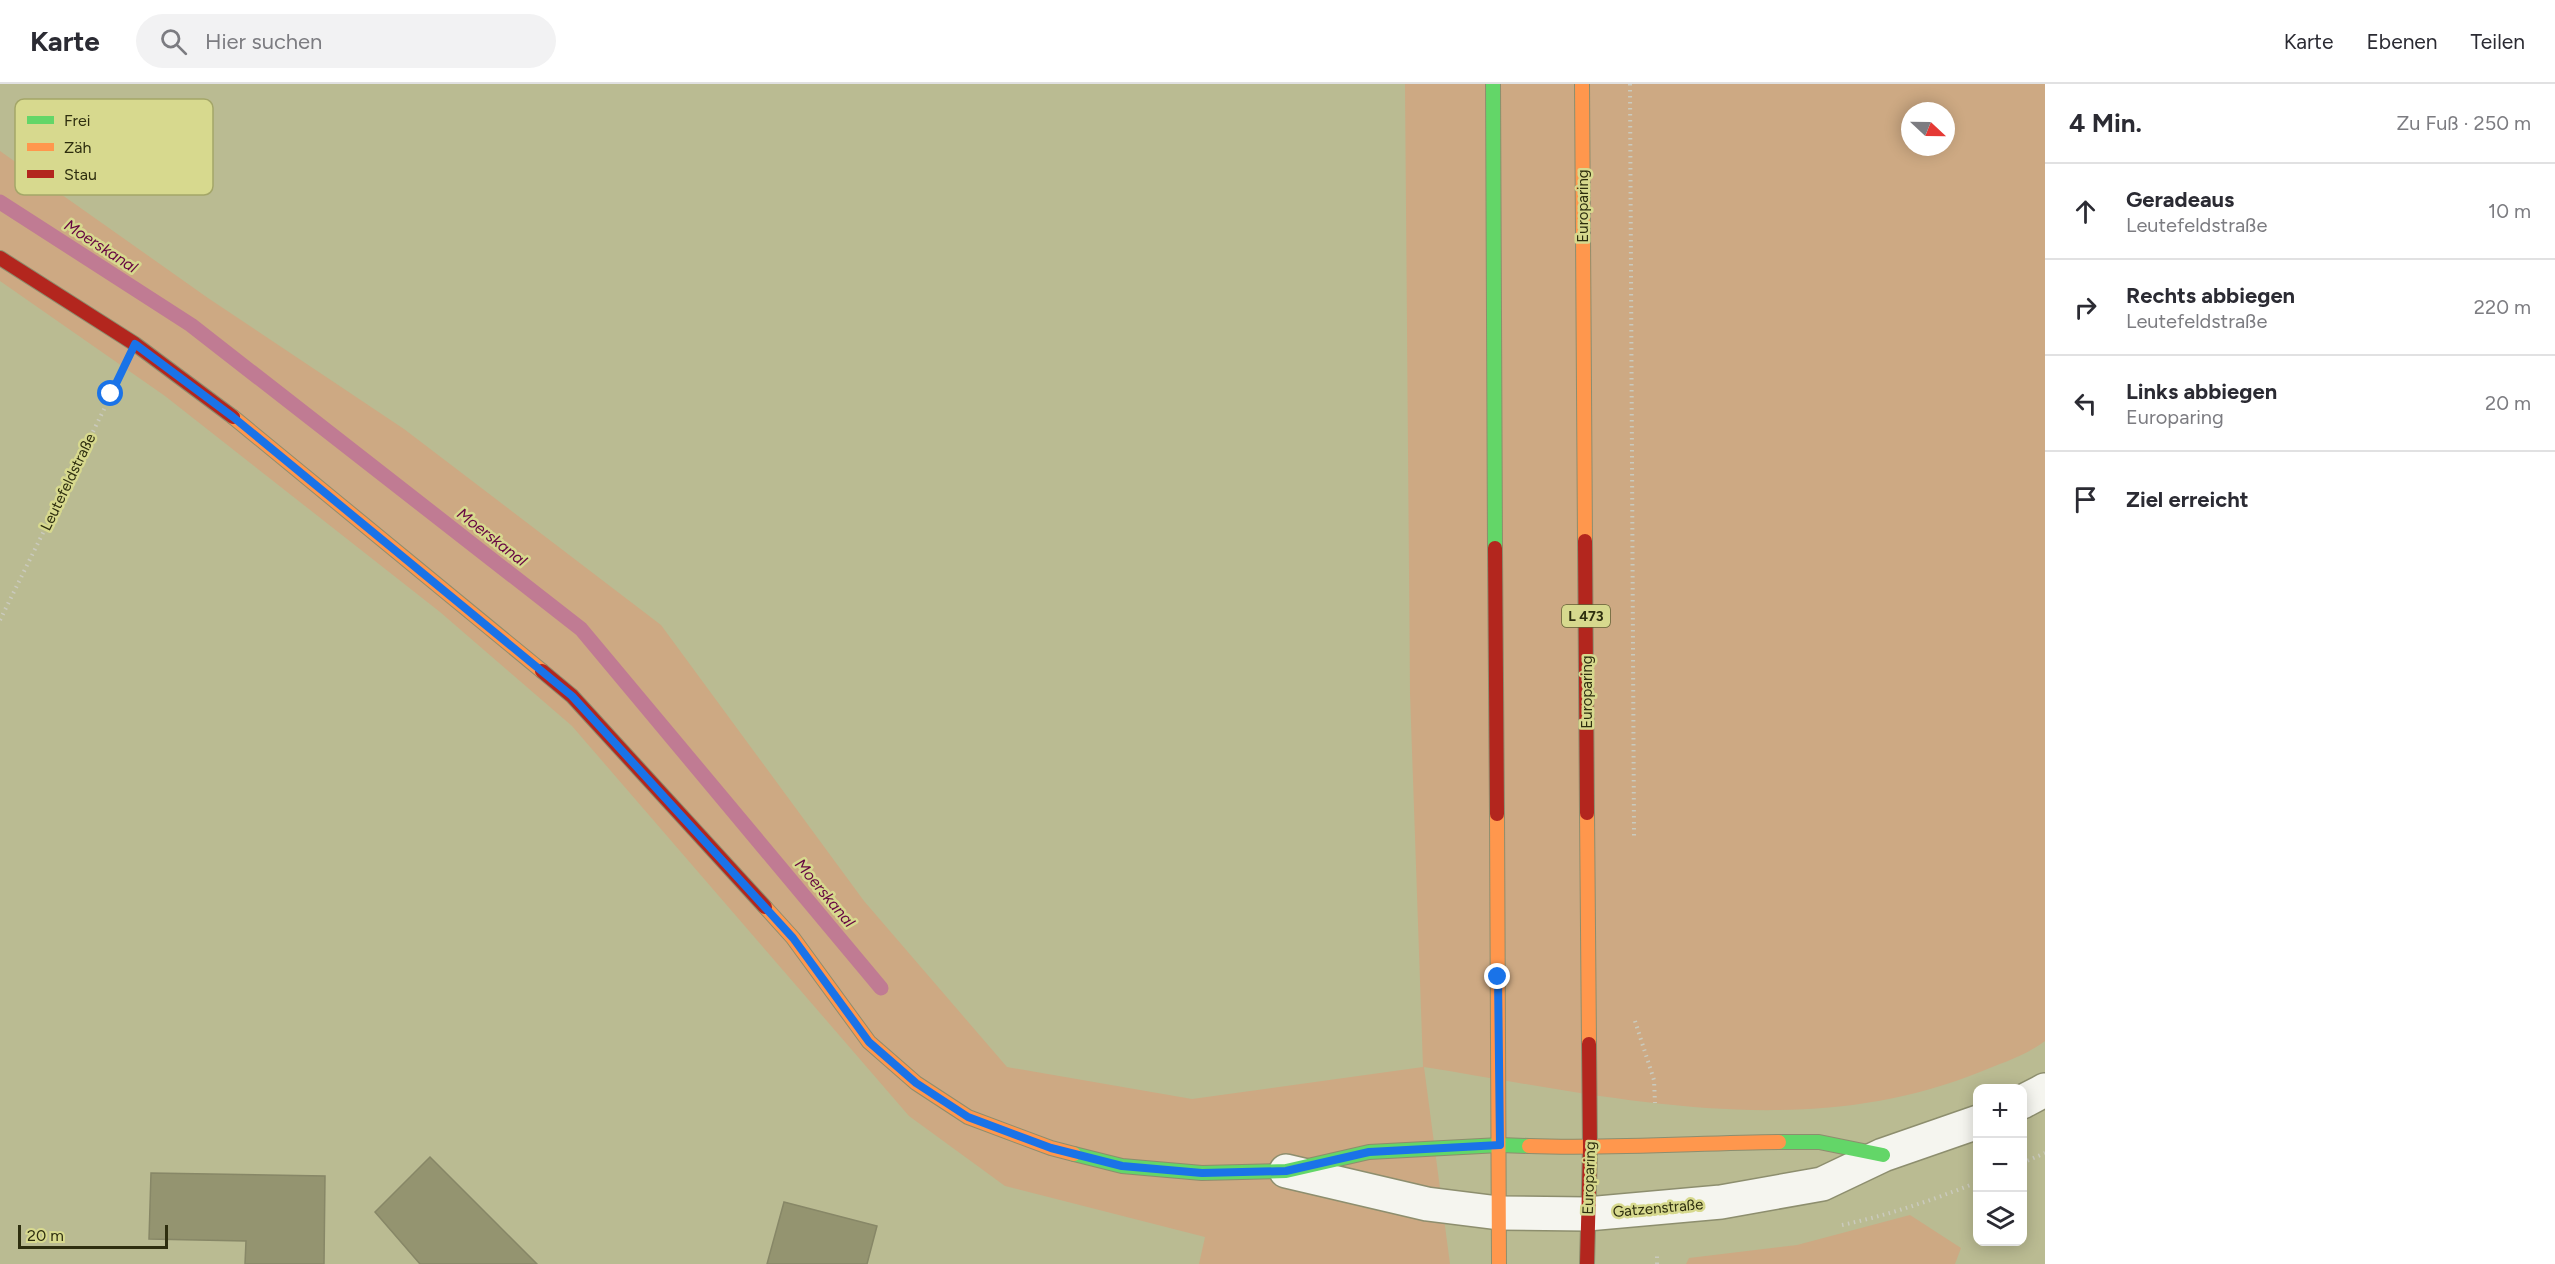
<!DOCTYPE html>
<html lang="de">
<meta charset="utf-8">
<style>
:root{--surface:#fff;--page:#f2f2f3;--text:#2b2b33;--muted:#7c7c81;--line:#e1e1e2}
body{margin:0;font-family:Figtree,sans-serif;background:var(--page);color:var(--text)}
.controls{position:absolute;right:18px;bottom:18px;display:grid;overflow:hidden;border-radius:12px;box-shadow:0 3px 15px #0003}
.controls button{width:54px;height:54px;display:grid;place-items:center;padding:0;border:0;border-bottom:2px solid var(--line);background:var(--surface);color:var(--text);font:30px sans-serif}
.compass{position:absolute;left:1901px;top:18px;width:54px;height:54px;border-radius:50%;background:var(--surface);box-shadow:0 3px 15px #0003;rotate:112deg}
.scale{position:absolute;left:18px;bottom:15px;width:150px;box-sizing:border-box;padding-left:6px;border:3px solid #2e2e0f;border-top:0;font-size:16px;line-height:21px;white-space:nowrap;color:#2e2e0f;-webkit-text-stroke:4px #d7d98e;paint-order:stroke}
.stop{position:absolute;width:18px;height:18px;margin:-14px;border:4px solid #1a73e8;border-radius:50%;background:#fff}
.stop.end{background:#1a73e8;border-color:#fff;box-shadow:0 2px 6px #0008}
.list{margin:0;padding:0;list-style:none}
h2{display:flex;justify-content:space-between;align-items:center;height:78px;margin:0;padding:0 24px;font-size:26px}
h2 small{font-size:20px;font-weight:400;color:var(--muted)}
.list li{display:grid;grid-template-columns:39px 1fr auto;gap:18px;align-items:center;box-sizing:border-box;height:96px;padding:0 24px;border-top:2px solid var(--line)}
.list b{display:block;font-size:22px;white-space:nowrap}
.list p{margin:0;font-size:20px;white-space:nowrap;color:var(--muted)}
.list em{font-size:20px;font-style:normal;color:var(--muted)}
.icon{flex:none;width:33px;height:33px;fill:none;stroke:currentColor;stroke-width:2;stroke-linecap:round;stroke-linejoin:round}
.map{position:relative;flex:none;width:2045px;height:1180px;overflow:hidden}
header{display:flex;align-items:center;gap:36px;box-sizing:border-box;height:84px;padding:0 30px;background:var(--surface);border-bottom:2px solid var(--line)}
header strong{font-size:28px}
nav{display:flex;gap:33px;margin-inline-start:auto;font-size:21px}
.search{width:420px;height:54px;background:var(--page);display:flex;align-items:center;gap:15px;box-sizing:border-box;padding:0 21px;border-radius:33px;color:var(--muted);font-size:22px}
main{display:flex}
aside{flex:1;background:var(--surface)}
.map>svg:first-child{display:block}
.green{fill:#cda983;fill-rule:evenodd}
.lines{fill:none;stroke-linecap:round;stroke-linejoin:round}
.stream{stroke:#c07b93;stroke-width:15}
.building{fill:#949470;stroke:#878767;stroke-width:1.5}
.street-casing{stroke:#8d8e6e;stroke-width:36}
.fast-casing{stroke:#8d8e6e;stroke-width:16}
.slow-casing{stroke:#8d8e6e;stroke-width:16}
.jam-casing{stroke:#8d8e6e;stroke-width:16}
.path{stroke:#cacabd;stroke-width:4;stroke-dasharray:1.5 4.5;stroke-linecap:butt}
.street{stroke:#f5f5ef;stroke-width:33}
.fast{stroke:#63d668;stroke-width:14}
.slow{stroke:#ff974d;stroke-width:14}
.jam{stroke:#b3261e;stroke-width:14}
.route{stroke:#1a73e8;stroke-width:8}
.labels{text-anchor:middle;dominant-baseline:central;stroke-width:5;stroke-linejoin:round;paint-order:stroke}
.shield{fill:#d7d98e;stroke:#616135;stroke-width:1.5}
.shield-label{font-size:14px;font-weight:bold;fill:#2e2e0f}
.street-label{font-size:15px;fill:#2e2e0f;stroke:#d7d98e}
.water-label{font-size:16px;font-style:italic;fill:#660642;stroke:#d7d98e}
.key{fill:#d7d98e;stroke:#a4a668;stroke-width:1.5}
.key-label{font-size:16px;fill:#2e2e0f}
</style>
<header>
<strong>Karte</strong>
<div class="search"><svg class="icon" aria-label="search" viewBox="0 0 24 24"><circle cx="10" cy="10" r="6"/><path d="M15 15l6 6"/></svg>Hier suchen</div>
<nav><a>Karte</a><a>Ebenen</a><a>Teilen</a></nav>
</header>
<main>
<div class="map">
<svg width="2045" height="1180" viewBox="0 0 2045 1180">
<rect width="100%" height="100%" fill="#babb92"/>
<path class="green" d="M 1405,0 L 2045,0 L 2045,957 C 2025,972 2002,979 1980,988 C 1800,1061 1607,1012 1424,983 L 1450,1180 L 1199,1180 L 1205,1153 L 1005,1102 L 909,1032 L 572,642 L 440,528 L 165,312 L 0,197 L 0,67 L 208,214 L 404,345 L 661,541 L 864,817 L 1007,983 L 1192,1015 L 1423,983 L 1410,609 ZM 1910,27 L 1946,27 L 1946,63 L 1910,63 Z
M 1910,1131 L 1961,1164 L 1955,1180 L 1686,1180 L 1689,1174 L 1797,1161 Z"/>
<g class="lines">
<path class="stream" d="M 0,118 L 191,241 L 581,545 L 881,904"/>
</g>
<path class="building" d="M 430,1073 L 537,1180 L 420,1180 L 375,1128 Z
M 151,1089 L 325,1092 L 324,1180 L 245,1180 L 246,1157 L 149,1155 Z
M 784,1118 L 877,1142 L 867,1180 L 767,1180 Z"/>
<g class="lines">
<defs>
<path id="street" d="M 2022,1018 L 2045,1006
M 1286,1087 L 1427,1120 L 1499,1129 L 1587,1130 L 1721,1118 L 1822,1100 L 1883,1071 L 1978,1038"/>
<path id="fast" d="M 1493,0 L 1495,464
M 1779,1058 L 1819,1058 L 1883,1071
M 1074,1070 L 1122,1082 L 1202,1089 L 1286,1087 L 1369,1068 L 1500,1061 L 1529,1062"/>
<path id="slow" d="M 1582,0 L 1585,457
M 233,333 L 542,587
M 1587,729 L 1589,960
M 1497,730 L 1499,1180
M 765,823 L 793,854 L 869,958 L 916,999 L 968,1033 L 1051,1064 L 1074,1070
M 1529,1062 C 1613,1065 1696,1059 1779,1058"/>
<path id="jam" d="M 0,174 L 135,260 L 233,333
M 1585,457 L 1587,729
M 1495,464 L 1497,730
M 542,587 L 572,612 L 765,823
M 1587,1180 L 1590,1064 L 1589,960"/>
</defs>
<use href="#street" class="street-casing"/>
<use href="#fast" class="fast-casing"/>
<use href="#slow" class="slow-casing"/>
<use href="#jam" class="jam-casing"/>
<path class="path" d="M 1630,0 L 1634,752
M 0,536 L 117,299
M 1635,937 L 1654,996 L 1655,1019
M 2022,1079 L 2045,1069
M 1842,1141 C 1889,1131 1933,1116 1978,1098
M 1657,1180 L 1657,1168"/>
<use href="#street" class="street"/>
<use href="#fast" class="fast"/>
<use href="#slow" class="slow"/>
<use href="#jam" class="jam"/>
</g>
<g class="lines">
<path class="route" d="M 111,310 L 135,260 L 233,333 L 572,612 L 793,854 L 869,958 L 916,999 L 968,1033 L 1051,1064 L 1122,1082 L 1202,1089 L 1286,1087 L 1369,1068 L 1500,1061 L 1498,893"/>
</g>
<g class="labels">
<rect class="shield" x="1562" y="521" width="48" height="22" rx="4.5"/>
<g class="shield-label">
<text x="1586" y="532">L 473</text>
</g>
<g class="street-label">
<text transform="translate(1583 122) rotate(-90)">Europaring</text>
<text transform="translate(68 398) rotate(-64)">Leutefeldstraße</text>
<text transform="translate(1587 608) rotate(-90)">Europaring</text>
<text transform="translate(1589 1094) rotate(-88)">Europaring</text>
<text transform="translate(1658 1124) rotate(-5)">Gatzenstraße</text>
</g>
<g class="water-label">
<text transform="translate(101 162) rotate(33)">Moerskanal</text>
<text transform="translate(492 453) rotate(38)">Moerskanal</text>
<text transform="translate(825 809) rotate(50)">Moerskanal</text>
</g>
</g>
<rect x="15" y="15" width="198" height="96" rx="9" class="key"/>
<rect x="27" y="32" width="27" height="8" fill="#63d668"/>
<rect x="27" y="59" width="27" height="8" fill="#ff974d"/>
<rect x="27" y="86" width="27" height="8" fill="#b3261e"/>
<g class="key-label">
<text x="64" y="42">Frei</text>
<text x="64" y="69">Zäh</text>
<text x="64" y="96">Stau</text>
</g>
</svg>
<div class="controls">
<button>+</button>
<button>−</button>
<button><svg class="icon" aria-label="layers" viewBox="0 0 24 24"><path d="M12 4l9 5-9 5-9-5zM3 14l9 5 9-5"/></svg></button>
</div>
<svg class="compass" viewBox="-18 -18 36 36"><path d="M0-13l5 13h-10z" fill="#e53935"/><path d="M0 13l5-13h-10z" fill="#7c7c81"/></svg>
<div class="scale">20 m</div>
<div class="stop" style="left:111px;top:310px"></div>
<div class="stop end" style="left:1498px;top:893px"></div>
</div>
<aside>
<h2>4 Min.<small>Zu Fuß · 250 m</small></h2>
<ul class="list">
<li><svg class="icon" aria-label="ahead" viewBox="0 0 24 24"><path d="M12 20V5M6 11l6-6 6 6"/></svg><div><b>Geradeaus</b><p>Leutefeldstraße</p></div><em>10 m</em></li>
<li><svg class="icon" aria-label="right" viewBox="0 0 24 24"><path d="M7 20v-9h11M14 6l5 5-5 5"/></svg><div><b>Rechts abbiegen</b><p>Leutefeldstraße</p></div><em>220 m</em></li>
<li><svg class="icon" aria-label="left" viewBox="0 0 24 24"><path d="M17 20v-9H6M10 6l-5 5 5 5"/></svg><div><b>Links abbiegen</b><p>Europaring</p></div><em>20 m</em></li>
<li><svg class="icon" aria-label="arrive" viewBox="0 0 24 24"><path d="M6 21V4h12l-3 4 3 4H6"/></svg><div><b>Ziel erreicht</b></div></li>
</ul>
</aside>
</main>
